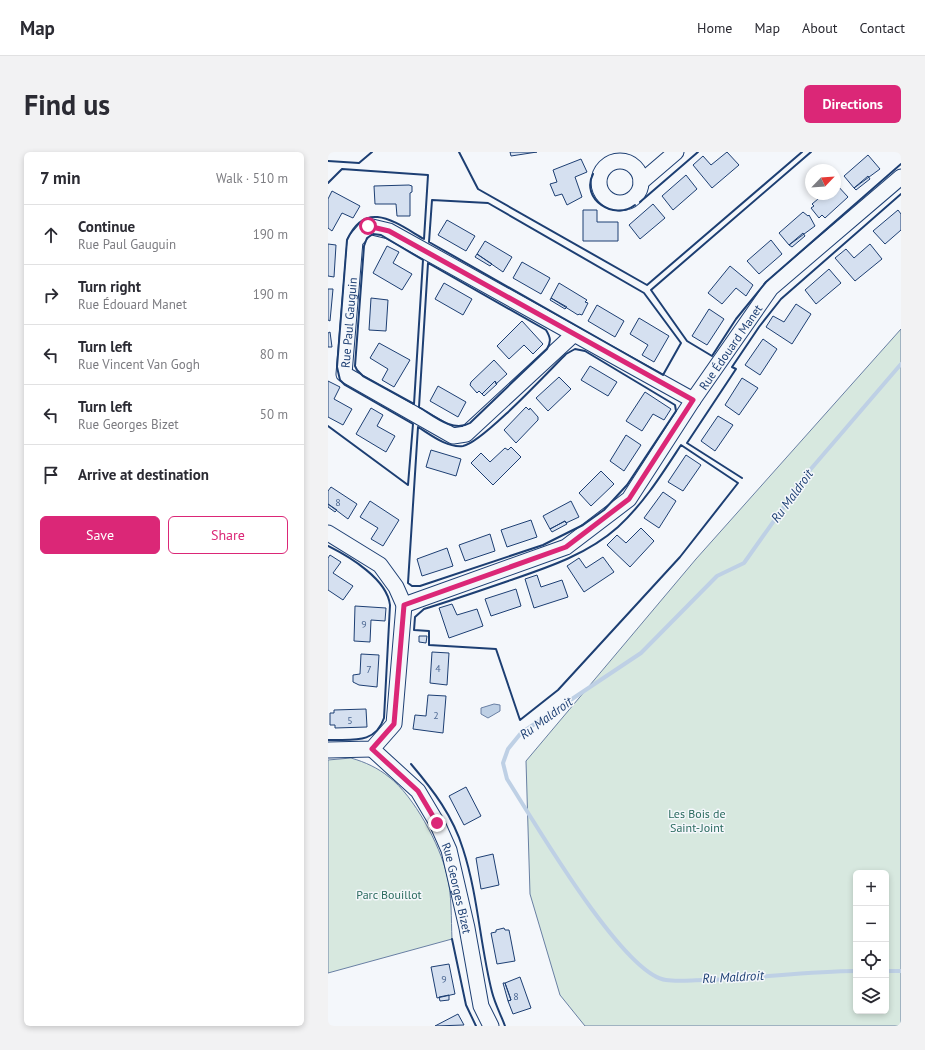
<!DOCTYPE html>
<meta charset="utf-8">
<style>
:root{--surface:#fff;--page:#f2f2f3;--text:#2b2b33;--muted:#7c7c81;--line:#e1e1e2;--accent:#db2777}
body{margin:0;font-family:"PT Sans",sans-serif;background:var(--page);color:var(--text)}
.controls{position:absolute;right:12px;bottom:12px;display:grid;overflow:hidden;border-radius:6px;box-shadow:0 2px 6px #0003}
.controls button{width:36px;height:36px;display:grid;place-items:center;padding:0;border:0;border-bottom:1px solid var(--line);background:var(--surface);color:var(--text);font:20px sans-serif}
.compass{position:absolute;left:477px;top:12px;width:36px;height:36px;border-radius:50%;background:var(--surface);box-shadow:0 2px 6px #0003;rotate:65deg}
.stop{position:absolute;width:12px;height:12px;margin:-9px;border:3px solid #db2777;border-radius:50%;background:#fff}
.stop.end{background:#db2777;border-color:#fff;box-shadow:0 1px 4px #0008}
.list{margin:0;padding:0;list-style:none}
h2{display:flex;justify-content:space-between;align-items:center;height:52px;margin:0;padding:0 16px;font-size:17px}
h2 small{font-size:13px;font-weight:400;color:var(--muted)}
.list li{display:grid;grid-template-columns:26px 1fr auto;gap:12px;align-items:center;box-sizing:border-box;height:60px;padding:0 16px;border-top:1px solid var(--line)}
.list b{display:block;font-size:15px;white-space:nowrap}
.list p{margin:0;font-size:13px;white-space:nowrap;color:var(--muted)}
.list em{font-size:13px;font-style:normal;color:var(--muted)}
.actions{display:flex;gap:8px;padding:12px 16px}
.actions a{flex:1;padding:9px 0;border:1px solid var(--accent);border-radius:6px;text-align:center;font-size:14px;color:var(--accent)}
.actions .main{background:var(--accent);color:#fff}
.icon{flex:none;width:22px;height:22px;fill:none;stroke:currentColor;stroke-width:2;stroke-linecap:round;stroke-linejoin:round}
.map{position:relative;flex:none;width:573px;height:874px;overflow:hidden;border-radius:6px}
header{display:flex;align-items:center;gap:24px;box-sizing:border-box;height:56px;padding:0 20px;background:var(--surface);border-bottom:1px solid var(--line)}
header strong{font-size:19px}
nav{display:flex;gap:22px;margin-inline-start:auto;font-size:14px}
.intro{display:flex;align-items:center;justify-content:space-between;box-sizing:border-box;height:96px;padding:0 24px}
h1{margin:0;font-size:28px}
.button{padding:10px 18px;border-radius:6px;background:var(--accent);color:#fff;font-size:14px;font-weight:700}
main{display:flex;gap:24px;padding:0 24px}
aside{flex:1;background:var(--surface);border-radius:6px;box-shadow:0 2px 6px #0003}
.map>svg:first-child{display:block}
.green{fill:#d7e8df;stroke:#687fa3;fill-rule:evenodd}
.water{fill:#bed0e5;stroke:#687fa3}
.lines{fill:none;stroke-linecap:round;stroke-linejoin:round}
.stream{stroke:#bed0e5;stroke-width:4}
.building{fill:#d5e0f0;stroke:#1d3f73}
.minor-casing{stroke:#1d3f73;stroke-width:17}
.minor{stroke:#f4f7fb;stroke-width:15}
.wall{stroke:#1d3f73;stroke-width:2}
.route{stroke:#db2777;stroke-width:5}
.labels{text-anchor:middle;dominant-baseline:central;stroke-width:3;stroke-linejoin:round;paint-order:stroke}
.number-label{font-size:10px;fill:#4b6792}
.street-label{font-size:12px;fill:#1d3f73;stroke:#f4f7fb}
.park-label{font-size:12px;fill:#2c6c60;stroke:#f4f7fb}
.water-label{font-size:13px;font-style:italic;fill:#1d3f73;stroke:#f4f7fb}
</style>
<header>
<strong>Map</strong>
<nav><a>Home</a><a>Map</a><a>About</a><a>Contact</a></nav>
</header>
<div class="intro"><h1>Find us</h1><a class="button">Directions</a></div>
<main>
<aside>
<h2>7 min<small>Walk · 510 m</small></h2>
<ul class="list">
<li><svg class="icon" aria-label="ahead" viewBox="0 0 24 24"><path d="M12 20V5M6 11l6-6 6 6"/></svg><div><b>Continue</b><p>Rue Paul Gauguin</p></div><em>190 m</em></li>
<li><svg class="icon" aria-label="right" viewBox="0 0 24 24"><path d="M7 20v-9h11M14 6l5 5-5 5"/></svg><div><b>Turn right</b><p>Rue Édouard Manet</p></div><em>190 m</em></li>
<li><svg class="icon" aria-label="left" viewBox="0 0 24 24"><path d="M17 20v-9H6M10 6l-5 5 5 5"/></svg><div><b>Turn left</b><p>Rue Vincent Van Gogh</p></div><em>80 m</em></li>
<li><svg class="icon" aria-label="left" viewBox="0 0 24 24"><path d="M17 20v-9H6M10 6l-5 5 5 5"/></svg><div><b>Turn left</b><p>Rue Georges Bizet</p></div><em>50 m</em></li>
<li><svg class="icon" aria-label="arrive" viewBox="0 0 24 24"><path d="M6 21V4h12l-3 4 3 4H6"/></svg><div><b>Arrive at destination</b></div></li>
</ul>
<div class="actions"><a class="main">Save</a><a>Share</a></div>
</aside>
<div class="map">
<svg width="573" height="874" viewBox="0 0 573 874">
<rect width="100%" height="100%" fill="#f4f7fb"/>
<path class="green" d="M 573,177 L 573,874 L 257,874 L 232,843 L 202,742 L 198,609 L 368,407 ZM 528,721 L 558,721 L 558,859 L 528,859 Z
M 23,606 C 37,610 50,616 61,625 C 86,644 112,693 119,723 C 124,743 123,767 124,787 L 0,821 L 0,608 Z"/>
<path class="water" d="M 166,552 L 172,553 L 172,559 L 160,566 L 153,562 L 153,556 Z"/>
<g class="lines">
<path class="stream" d="M 528,819 C 478,819 427,827 377,828 C 364,828 350,830 338,828 C 295,823 204,666 179,627 L 175,611 L 180,597 L 193,581 L 313,501 L 389,424 L 416,411 L 482,318 L 573,212
M 558,819 L 573,819"/>
</g>
<path class="building" d="M 182,0 L 209,0 L 183,4 Z
M 399,0 L 411,13 L 384,36 L 365,13 L 375,4 L 383,13 Z
M 540,3 L 552,17 L 526,36 L 516,24 Z
M 253,7 L 259,20 L 247,25 L 254,45 L 239,53 L 234,42 L 227,44 L 222,32 L 229,30 L 225,18 Z
M 358,23 L 369,37 L 345,58 L 334,44 Z
M 540,24 L 542,27 L 528,38 L 526,36 Z
M 508,32 L 520,45 L 497,66 L 494,63 L 491,66 L 483,56 L 486,54 L 484,52 L 496,42 L 507,42 Z
M 81,33 L 84,34 L 84,40 L 82,41 L 82,64 L 69,64 L 68,52 L 47,52 L 46,34 Z
M 4,39 L 32,54 L 25,66 L 14,61 L 4,79 L 0,76 L 0,47 Z
M 325,52 L 337,66 L 312,87 L 301,73 Z
M 255,58 L 269,58 L 269,70 L 290,70 L 290,89 L 255,89 Z
M 570,58 L 573,62 L 573,78 L 557,92 L 545,79 Z
M 475,60 L 480,64 L 481,63 L 487,74 L 461,93 L 451,81 Z
M 119,68 L 147,84 L 138,99 L 110,83 Z
M 475,81 L 477,84 L 464,95 L 461,93 Z
M 443,88 L 454,102 L 431,122 L 419,109 Z
M 157,89 L 184,105 L 175,120 L 149,102 Z
M 0,92 L 8,93 L 6,125 L 0,124 Z
M 542,92 L 554,107 L 527,129 L 507,106 L 518,97 L 526,106 Z
M 59,94 L 71,100 L 65,111 L 84,122 L 74,138 L 45,121 Z
M 149,102 L 164,112 L 162,114 L 147,105 Z
M 194,110 L 222,126 L 213,142 L 185,126 Z
M 402,114 L 425,133 L 418,144 L 408,136 L 394,152 L 380,141 Z
M 501,117 L 513,131 L 488,152 L 477,138 Z
M 116,131 L 144,147 L 135,163 L 107,147 Z
M 231,131 L 259,148 L 257,150 L 260,151 L 254,163 L 251,162 L 250,163 L 223,146 Z
M 0,137 L 5,137 L 2,169 L 0,168 Z
M 43,146 L 60,148 L 58,179 L 41,178 Z
M 223,146 L 239,155 L 237,157 L 222,148 Z
M 468,152 L 483,162 L 464,192 L 438,175 L 445,164 L 456,170 Z
M 269,153 L 296,169 L 287,185 L 260,169 Z
M 381,157 L 396,167 L 379,193 L 364,184 Z
M 311,166 L 341,184 L 326,210 L 314,203 L 320,193 L 302,182 Z
M 194,169 L 215,192 L 205,202 L 196,193 L 181,207 L 169,194 Z
M 2,180 L 4,195 L 0,195 L 0,181 Z
M 435,187 L 449,197 L 432,223 L 417,213 Z
M 51,191 L 82,208 L 66,235 L 54,228 L 60,217 L 42,206 Z
M 166,208 L 179,222 L 168,232 L 167,229 L 154,242 L 151,239 L 149,241 L 142,233 L 143,230 Z
M 262,214 L 289,230 L 280,244 L 253,228 Z
M 231,225 L 243,237 L 220,259 L 208,246 Z
M 414,226 L 430,236 L 411,263 L 397,253 Z
M 0,229 L 12,235 L 6,247 L 24,257 L 15,273 L 0,265 Z
M 167,229 L 169,232 L 156,244 L 154,242 Z
M 110,234 L 138,250 L 130,265 L 102,249 Z
M 317,240 L 343,257 L 336,268 L 325,262 L 314,279 L 298,269 Z
M 198,255 L 201,258 L 202,256 L 210,265 L 210,268 L 188,291 L 176,278 Z
M 43,256 L 55,263 L 49,274 L 67,284 L 58,300 L 28,282 Z
M 390,264 L 405,273 L 387,299 L 373,289 Z
M 298,283 L 313,293 L 296,319 L 282,309 Z
M 183,295 L 193,305 L 165,333 L 143,311 L 153,301 L 162,310 L 177,296 L 180,298 Z
M 103,298 L 133,307 L 128,324 L 98,315 Z
M 358,303 L 373,313 L 355,339 L 340,330 Z
M 273,319 L 286,332 L 263,354 L 251,341 Z
M 3,335 L 29,352 L 20,367 L 0,352 L 0,339 Z
M 335,340 L 348,349 L 331,376 L 316,366 Z
M 42,349 L 71,368 L 55,394 L 43,387 L 50,376 L 32,365 Z
M 243,349 L 251,365 L 238,371 L 237,369 L 222,377 L 215,364 Z
M 0,352 L 9,358 L 7,360 L 0,355 Z
M 203,368 L 209,385 L 179,395 L 173,378 Z
M 237,369 L 239,372 L 224,380 L 222,377 Z
M 313,376 L 326,389 L 302,415 L 279,393 L 289,383 L 298,391 Z
M 162,382 L 167,399 L 137,409 L 131,393 Z
M 119,396 L 125,414 L 94,424 L 89,407 Z
M 2,403 L 13,410 L 5,421 L 25,434 L 15,448 L 0,438 L 0,406 Z
M 275,405 L 286,420 L 256,440 L 239,414 L 251,406 L 258,416 Z
M 209,423 L 213,435 L 234,428 L 240,445 L 206,456 L 197,427 Z
M 188,437 L 193,454 L 163,464 L 157,447 Z
M 124,452 L 129,463 L 149,457 L 155,474 L 121,486 L 111,456 Z
M 27,454 L 58,456 L 57,469 L 43,468 L 42,490 L 26,489 Z
M 91,484 L 99,484 L 98,491 L 91,490 Z
M 104,500 L 121,501 L 119,533 L 102,531 Z
M 33,502 L 51,503 L 49,535 L 31,533 L 25,530 L 25,523 L 32,522 Z
M 100,543 L 118,544 L 115,581 L 85,577 L 87,563 L 98,564 Z
M 38,557 L 39,575 L 7,576 L 7,573 L 2,573 L 2,561 L 6,561 L 6,558 Z
M 138,635 L 153,664 L 136,673 L 121,644 Z
M 165,702 L 171,733 L 153,737 L 148,706 Z
M 176,776 L 177,778 L 181,778 L 187,809 L 169,812 L 163,781 L 168,780 L 168,778 Z
M 121,812 L 127,842 L 109,846 L 103,815 Z
M 192,825 L 203,856 L 185,862 L 180,849 L 183,848 L 177,831 Z
M 175,831 L 177,831 L 183,848 L 180,849 Z
M 121,843 L 121,848 L 112,849 L 111,845 Z
M 130,862 L 136,873 L 107,874 Z"/>
<g class="lines">
<defs>
<g id="minor">
<circle cx="292" cy="30" r="21"/>
<path d="M 313,30 L 348,0"/>
<path id="s1" d="M 245,183 L 138,282 L 125,284 L 16,222 L 27,89 L 40,74 L 61,79 L 365,248"/>
<path d="M 0,381 L 52,413 L 68,435 L 76,453 L 66,572 L 44,597 L 0,598"/>
<path id="s2" d="M 76,453 L 238,395 L 301,347 L 365,248 L 443,136 L 573,25"/>
<path id="s3" d="M 44,597 L 90,639 L 109,671 L 121,698 L 139,776 L 153,854 L 163,874"/>
</g>
</defs>
<use href="#minor" class="minor-casing"/>
<use href="#minor" class="minor"/>
<path class="wall" d="M 131,0 L 150,37 L 319,133 L 474,0
M 483,0 L 323,138 L 359,189 L 384,204 L 408,167 L 438,130 L 573,12
M 0,9 L 31,11 L 44,0
M 265,22 C 252,47 286,69 307,53
M 0,31 L 14,17 L 100,23 L 96,87 C 68,71 38,46 19,88 L 9,215 L 12,228 L 17,233 L 85,272 L 80,333 L 0,274
M 104,48 L 160,51 L 316,141 L 353,191 L 335,223 L 101,90 Z
M 312,50 L 370,0
M 45,82 L 53,83 L 95,108 L 86,252 L 35,224 L 29,218 L 27,214 L 36,94 L 39,86 Z
M 100,111 L 218,178 C 223,186 223,190 219,197 L 142,271 C 125,281 106,264 91,255 Z
M 247,197 L 257,199 L 347,253 L 348,259 L 299,333 L 276,358 L 255,373 L 215,393 L 92,434 L 84,434 L 80,431 L 90,275 C 103,283 119,296 135,294 C 154,291 221,219 238,202 Z
M 353,293 L 410,331 L 352,405 L 230,538 L 192,568 L 168,497 L 101,493 L 101,479 L 86,478 L 87,465 L 96,457 C 125,448 154,438 183,428 C 221,415 260,402 290,375 C 316,351 334,322 353,293 Z
M 414,326 L 359,291 L 408,217 L 404,215 L 431,175 L 453,147 L 573,42
M 0,394 C 22,405 59,427 62,453 L 56,566 C 47,593 23,587 0,588
M 83,612 C 105,638 125,664 135,697 C 150,743 152,793 164,840 C 167,852 173,863 177,874
M 124,787 L 138,853 L 148,874"/>
</g>
<g class="lines">
<path class="route" d="M 40,74 L 61,79 L 365,248 L 301,347 L 238,395 L 76,453 L 66,572 L 44,597 L 90,639 L 109,671"/>
</g>
<g class="labels">
<g class="number-label">
<text x="10" y="350">8</text>
<text x="36" y="472">9</text>
<text x="110" y="516">4</text>
<text x="41" y="517">7</text>
<text x="108" y="563">2</text>
<text x="22" y="568">5</text>
<text x="116" y="827">9</text>
<text x="188" y="844">8</text>
</g>
<g class="street-label">
<text stroke="none"><textPath href="#s1" startOffset="336">Rue Paul Gauguin</textPath></text>
<text stroke="none"><textPath href="#s2" startOffset="434">Rue Édouard Manet</textPath></text>
<text stroke="none"><textPath href="#s3" startOffset="168">Rue Georges Bizet</textPath></text>
</g>
<g class="park-label">
<text x="369" y="661">Les Bois de<tspan x="369" dy="14">Saint-Joint</tspan></text>
<text x="61" y="742">Parc Bouillot</text>
</g>
<g class="water-label">
<text transform="translate(464 344) rotate(-54)">Ru Maldroit</text>
<text transform="translate(218 566) rotate(-36)">Ru Maldroit</text>
<text transform="translate(405 825) rotate(-3)">Ru Maldroit</text>
</g>
</g>
</svg>
<div class="controls">
<button>+</button>
<button>−</button>
<button><svg class="icon" aria-label="locate" viewBox="0 0 24 24"><circle cx="12" cy="12" r="6"/><path d="M12 2v4M12 18v4M2 12h4M18 12h4"/></svg></button>
<button><svg class="icon" aria-label="layers" viewBox="0 0 24 24"><path d="M12 4l9 5-9 5-9-5zM3 14l9 5 9-5"/></svg></button>
</div>
<svg class="compass" viewBox="-18 -18 36 36"><path d="M0-13l5 13h-10z" fill="#e53935"/><path d="M0 13l5-13h-10z" fill="#7c7c81"/></svg>
<div class="stop" style="left:40px;top:74px"></div>
<div class="stop end" style="left:109px;top:671px"></div>
</div>
</main>
